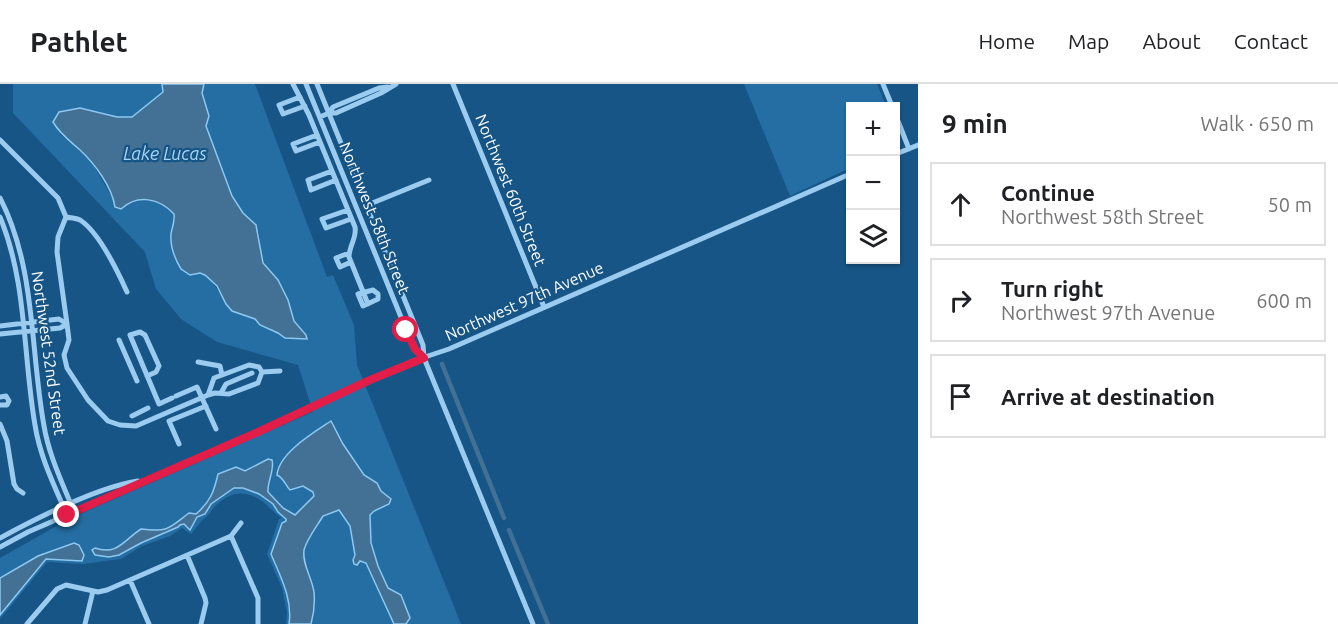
<!DOCTYPE html>
<meta charset="utf-8">
<style>
:root{--surface:#fff;--page:#f2f2f2;--text:#202124;--muted:#757577;--line:#e0e0e0}
body{margin:0;font-family:Ubuntu,sans-serif;background:var(--page);color:var(--text)}
.controls{position:absolute;right:18px;top:18px;display:grid;overflow:hidden;border-radius:0px;box-shadow:0 2px 4px #0004}
.controls button{width:54px;height:54px;display:grid;place-items:center;padding:0;border:0;border-bottom:2px solid var(--line);background:var(--surface);color:var(--text);font:30px sans-serif}
.stop{position:absolute;width:18px;height:18px;margin:-14px;border:4px solid #e11d48;border-radius:50%;background:#fff}
.stop.end{background:#e11d48;border-color:#fff;box-shadow:0 2px 6px #0008}
.list{margin:0;padding:0;list-style:none}
h2{display:flex;justify-content:space-between;align-items:center;height:78px;margin:0;padding:0 24px;font-size:26px}
h2 small{font-size:20px;font-weight:400;color:var(--muted)}
.list li{display:grid;grid-template-columns:39px 1fr auto;gap:18px;align-items:center;box-sizing:border-box;height:84px;margin:0 12px 12px;padding:0 12px;border:2px solid var(--line);border-radius:0px}
.list b{display:block;font-size:22px;white-space:nowrap}
.list p{margin:0;font-size:20px;white-space:nowrap;color:var(--muted)}
.list em{font-size:20px;font-style:normal;color:var(--muted)}
.icon{flex:none;width:33px;height:33px;fill:none;stroke:currentColor;stroke-width:2;stroke-linecap:round;stroke-linejoin:round}
.map{position:relative;flex:none;width:918px;height:540px;overflow:hidden}
header{display:flex;align-items:center;gap:36px;box-sizing:border-box;height:84px;padding:0 30px;background:var(--surface);border-bottom:2px solid var(--line)}
header strong{font-size:28px}
nav{display:flex;gap:33px;margin-inline-start:auto;font-size:21px}
main{display:flex}
aside{flex:1;background:var(--surface)}
.map>svg:first-child{display:block}
.green{fill:#256ea4}
.water{fill:#427195;stroke:#8dc8f1;stroke-width:1.5}
.lines{fill:none;stroke-linecap:round;stroke-linejoin:round}
.canal{stroke:#427195;stroke-width:4.5}
.minor{stroke:#9bcbee;stroke-width:5}
.route{stroke:#e11d48;stroke-width:8}
.labels{text-anchor:middle;dominant-baseline:central;stroke-width:4.5;stroke-linejoin:round;paint-order:stroke}
.street-label{font-size:16px;fill:#fff;stroke:#165586}
.water-label{font-size:18px;font-style:italic;fill:#a7d5f5;stroke:#165586}
</style>
<header>
<strong>Pathlet</strong>
<nav><a>Home</a><a>Map</a><a>About</a><a>Contact</a></nav>
</header>
<main>
<div class="map">
<svg width="918" height="540" viewBox="0 0 918 540">
<rect width="100%" height="100%" fill="#165586"/>
<path class="green" d="M 13,0 L 162,0 L 163,8 C 155,14 142,29 134,32 C 114,41 89,17 59,28 L 60,50 L 91,77 L 113,115 L 125,122 C 144,113 159,114 174,130 L 173,143 L 171,150 L 176,176 L 205,191 L 211,196 L 232,227 L 255,235 L 260,241 L 278,249 L 285,254 L 307,255 L 306,251 L 294,237 L 288,216 L 278,196 L 262,179 L 259,149 L 252,137 L 243,129 L 232,112 L 206,42 L 209,32 L 202,9 L 204,0 L 255,0 L 327,193 L 333,191 L 354,241 L 357,281 L 461,540 L 286,540 L 287,529 L 282,504 L 267,470 L 279,435 L 282,434 C 273,429 267,419 257,414 C 240,405 228,410 215,422 C 212,425 210,431 206,433 C 200,438 197,443 191,450 L 182,444 L 170,452 L 142,462 L 121,475 L 83,480 L 47,478 L 0,535 L 0,474 L 69,435 L 313,328 L 298,281 L 217,258 L 181,235 L 156,205 L 145,168 L 13,29 Z
M 744,0 L 877,0 L 886,22 L 850,22 L 850,84 L 790,112 Z"/>
<path class="water" d="M 162,0 L 204,0 L 202,9 L 209,32 L 206,42 L 232,112 L 243,129 L 256,141 L 263,179 L 278,196 L 288,216 L 294,237 L 306,251 L 307,255 L 285,254 L 278,249 L 260,241 L 255,235 L 232,227 L 226,220 L 217,202 L 205,191 L 200,189 L 190,191 L 181,185 C 175,175 170,162 171,150 C 172,143 175,138 174,130 C 159,114 138,110 121,125 L 115,123 C 112,103 95,80 80,66 C 70,57 60,50 53,38 L 59,28 L 80,24 L 117,33 L 132,33 L 163,8 Z
M 331,337 L 343,360 L 364,391 L 377,399 L 381,407 L 391,415 L 389,420 L 374,427 L 370,431 L 371,459 L 378,482 L 388,504 L 401,511 L 410,534 L 406,540 L 394,540 L 366,479 L 360,477 L 357,481 L 354,480 L 353,476 L 355,471 L 350,442 L 339,426 L 323,432 C 317,442 307,455 304,466 C 302,480 312,494 314,508 C 315,518 314,529 311,540 L 289,540 C 293,515 280,492 271,470 L 282,439 L 286,437 L 286,435 L 278,428 L 273,420 L 259,410 L 243,404 L 234,404 L 211,420 L 205,430 L 197,433 L 190,446 L 184,440 L 180,441 L 178,443 L 141,459 L 119,471 L 109,473 L 95,471 L 92,466 L 95,464 C 117,472 124,456 141,445 C 169,448 168,445 189,429 L 196,430 C 210,418 214,408 218,390 L 236,383 L 245,387 L 268,375 L 272,376 C 275,385 267,398 268,408 L 283,424 L 295,431 L 314,412 L 313,408 L 303,402 L 290,406 C 285,401 284,394 277,391 C 279,369 313,349 331,337 Z
M 74,459 L 79,461 L 84,471 L 82,477 L 46,475 L 0,531 L 0,494 L 38,472 Z"/>
<g class="lines">
<path class="canal" d="M 442,280 L 504,434
M 509,446 L 548,540"/>
<path class="minor" d="M 293,0 L 309,31 L 355,143 C 357,154 349,162 349,173 L 368,220
M 306,0 L 403,238 L 415,265 L 424,274
M 317,0 L 423,261 L 424,274 L 533,540
M 453,0 L 544,223
M 883,0 L 892,22
M 300,13 L 279,21 L 283,30 L 305,22
M 329,29 L 336,29 L 381,9 L 396,0
M 896,32 L 909,65
M 320,33 L 329,29 L 333,23 L 379,4 L 388,3
M 317,51 L 293,60 L 296,67 L 320,58
M 0,56 L 58,114 L 66,133 L 58,153 L 57,168 L 67,240 L 69,256 L 64,271 L 67,284 L 88,316 L 108,337 L 120,341 L 136,342 L 208,311 L 215,309 L 229,310 L 258,299 L 262,288
M 896,70 L 918,61
M 332,87 L 308,96 L 311,106 L 336,96
M 0,114 C 36,184 30,265 44,342 C 49,372 63,400 74,428
M 365,122 L 429,96
M 348,126 L 322,135 L 326,144 L 351,135
M 0,133 C 27,198 23,272 35,341 C 40,373 54,401 67,431
M 66,133 C 70,134 76,134 80,136 C 99,148 118,188 127,208
M 349,169 L 336,174 L 340,183 L 351,178
M 373,206 L 378,210 L 378,215 L 363,222 L 358,210 Z
M 0,242 L 59,235 L 67,240
M 0,250 L 60,244 L 67,240
M 119,256 L 137,297
M 198,278 L 220,282 L 222,291
M 147,292 L 156,288 L 159,282 L 145,251 L 140,248 L 130,251 L 159,320 L 172,314
M 221,309 L 226,300 L 252,289
M 208,311 L 214,294 L 249,281 L 259,283 L 262,288 L 280,287
M 176,312 L 197,303 L 216,345
M 0,313 L 6,312 L 9,317 L 7,321 L 0,321
M 132,332 L 148,324
M 0,340 L 7,357 L 14,400 L 17,405 L 23,409
M 179,360 L 169,337 L 206,322
M 231,452 L 258,514 L 258,540
M 0,454 C 37,434 97,403 138,397
M 0,463 L 28,448 L 256,349 L 413,277 L 449,265 L 850,90
M 187,471 L 205,514 L 206,519 L 201,540
M 130,496 L 149,540
M 27,540 L 57,505 L 66,501 L 98,508 L 107,506 L 231,452 L 241,439
M 85,540 L 93,507"/>
</g>
<g class="lines">
<path class="route" d="M 67,431 L 256,349 L 370,296 L 424,274 L 415,265 L 406,246"/>
</g>
<g class="labels">
<g class="street-label">
<text transform="translate(511 106) rotate(68)">Northwest 60th Street</text>
<text transform="translate(375 134) rotate(68)">Northwest 58th Street</text>
<text transform="translate(524 217) rotate(-24)">Northwest 97th Avenue</text>
<text transform="translate(49 269) rotate(82)">Northwest 52nd Street</text>
</g>
<g class="water-label">
<text x="165" y="69">Lake Lucas</text>
</g>
</g>
</svg>
<div class="controls">
<button>+</button>
<button>−</button>
<button><svg class="icon" aria-label="layers" viewBox="0 0 24 24"><path d="M12 4l9 5-9 5-9-5zM3 14l9 5 9-5"/></svg></button>
</div>
<div class="stop" style="left:406px;top:246px"></div>
<div class="stop end" style="left:67px;top:431px"></div>
</div>
<aside>
<h2>9 min<small>Walk · 650 m</small></h2>
<ul class="list">
<li><svg class="icon" aria-label="ahead" viewBox="0 0 24 24"><path d="M12 20V5M6 11l6-6 6 6"/></svg><div><b>Continue</b><p>Northwest 58th Street</p></div><em>50 m</em></li>
<li><svg class="icon" aria-label="right" viewBox="0 0 24 24"><path d="M7 20v-9h11M14 6l5 5-5 5"/></svg><div><b>Turn right</b><p>Northwest 97th Avenue</p></div><em>600 m</em></li>
<li><svg class="icon" aria-label="arrive" viewBox="0 0 24 24"><path d="M6 21V4h12l-3 4 3 4H6"/></svg><div><b>Arrive at destination</b></div></li>
</ul>
</aside>
</main>
